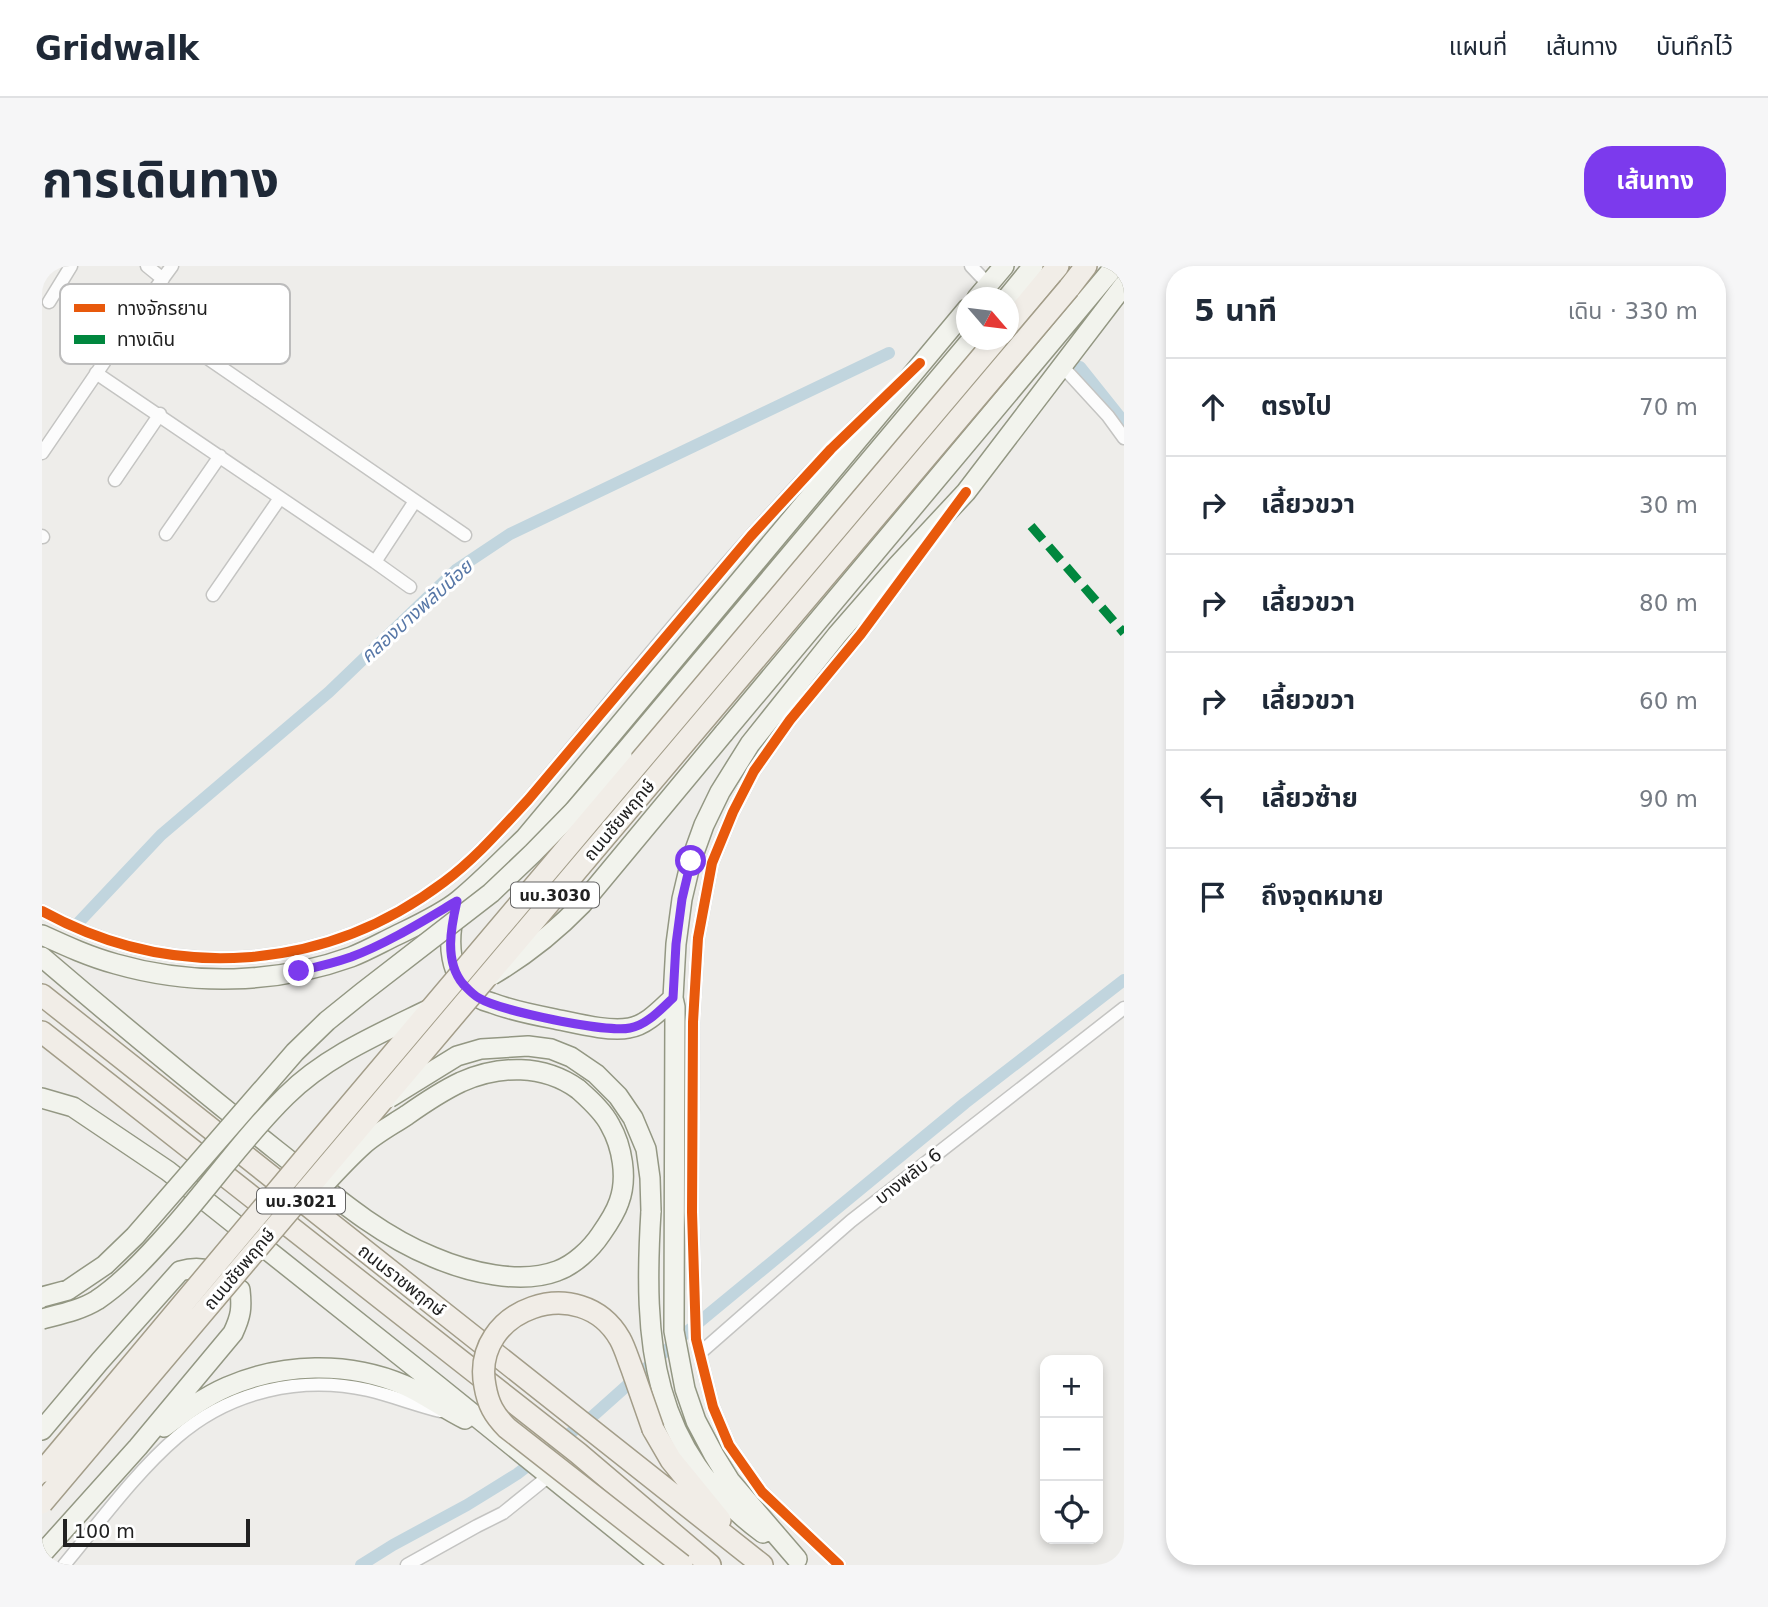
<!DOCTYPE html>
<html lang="th">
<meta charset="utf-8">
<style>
:root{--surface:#fff;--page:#f6f6f7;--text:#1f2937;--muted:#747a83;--line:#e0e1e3;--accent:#7c3aed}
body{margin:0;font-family:"DejaVu Sans","Noto Sans Thai",sans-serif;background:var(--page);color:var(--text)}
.controls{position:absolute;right:21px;bottom:21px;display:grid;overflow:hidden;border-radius:14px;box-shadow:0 4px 10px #0003}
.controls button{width:63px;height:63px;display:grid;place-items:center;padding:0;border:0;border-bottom:2px solid var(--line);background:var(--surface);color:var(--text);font:35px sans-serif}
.compass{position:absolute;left:914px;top:21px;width:63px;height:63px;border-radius:50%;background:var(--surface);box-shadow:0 4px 10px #0003;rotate:118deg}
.scale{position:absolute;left:21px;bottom:18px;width:187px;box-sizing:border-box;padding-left:7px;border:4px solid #212121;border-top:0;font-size:19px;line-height:24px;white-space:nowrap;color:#212121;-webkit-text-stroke:5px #fff;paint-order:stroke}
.stop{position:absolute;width:21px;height:21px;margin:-16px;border:5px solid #7c3aed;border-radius:50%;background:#fff}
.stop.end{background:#7c3aed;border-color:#fff;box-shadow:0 2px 7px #0008}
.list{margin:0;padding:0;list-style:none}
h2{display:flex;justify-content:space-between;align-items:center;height:91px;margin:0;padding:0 28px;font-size:30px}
h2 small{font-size:23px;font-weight:400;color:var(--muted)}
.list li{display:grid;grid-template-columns:46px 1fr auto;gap:21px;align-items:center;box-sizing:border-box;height:98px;padding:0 28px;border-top:2px solid var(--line)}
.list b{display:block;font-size:26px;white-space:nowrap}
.list em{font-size:23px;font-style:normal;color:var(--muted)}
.icon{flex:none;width:38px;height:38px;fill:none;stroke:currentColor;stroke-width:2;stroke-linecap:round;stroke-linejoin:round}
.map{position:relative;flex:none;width:1082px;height:1299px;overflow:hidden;border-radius:28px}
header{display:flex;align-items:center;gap:42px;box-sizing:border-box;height:98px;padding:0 35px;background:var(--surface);border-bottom:2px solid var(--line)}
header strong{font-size:33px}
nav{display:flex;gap:38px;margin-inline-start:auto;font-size:24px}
.intro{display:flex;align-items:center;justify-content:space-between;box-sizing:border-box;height:168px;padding:0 42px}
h1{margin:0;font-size:49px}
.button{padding:18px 32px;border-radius:28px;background:var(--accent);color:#fff;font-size:24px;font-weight:700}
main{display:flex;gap:42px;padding:0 42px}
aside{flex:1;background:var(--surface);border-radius:28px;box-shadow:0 4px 10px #0003}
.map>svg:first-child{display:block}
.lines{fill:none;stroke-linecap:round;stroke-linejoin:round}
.canal{stroke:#c1d5de;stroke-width:12}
.minor-casing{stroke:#c4c4c2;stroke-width:15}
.secondary-casing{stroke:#939783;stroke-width:22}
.primary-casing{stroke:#a39d89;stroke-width:24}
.minor{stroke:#fcfcfc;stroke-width:12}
.secondary{stroke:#f2f3ed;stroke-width:19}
.primary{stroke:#f1ede7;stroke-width:21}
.secondary-bridge-casing{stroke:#939783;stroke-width:22;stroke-linecap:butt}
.primary-bridge-casing{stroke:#a39d89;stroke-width:24;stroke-linecap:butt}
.secondary-bridge{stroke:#f2f3ed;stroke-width:19}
.primary-bridge{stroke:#f1ede7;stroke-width:21}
.quiet{stroke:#00873e;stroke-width:9;stroke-dasharray:18 9;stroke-linecap:butt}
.cycleway-casing{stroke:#fff;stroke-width:15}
.cycleway{stroke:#e8590c;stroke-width:10}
.route{stroke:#7c3aed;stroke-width:9}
.labels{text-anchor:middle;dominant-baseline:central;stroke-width:6;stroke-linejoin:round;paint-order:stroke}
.shield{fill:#fff;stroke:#646464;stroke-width:2}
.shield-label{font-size:16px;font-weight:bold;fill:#212121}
.street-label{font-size:18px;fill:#212121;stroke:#fff}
.water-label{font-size:19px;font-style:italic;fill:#5777a7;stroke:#fff}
.key{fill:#fff;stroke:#bcbcbc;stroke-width:2}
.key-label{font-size:19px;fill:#212121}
</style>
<header>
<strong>Gridwalk</strong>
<nav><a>แผนที่</a><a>เส้นทาง</a><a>บันทึกไว้</a></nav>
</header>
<div class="intro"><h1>การเดินทาง</h1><a class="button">เส้นทาง</a></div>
<main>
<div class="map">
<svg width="1082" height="1299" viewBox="0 0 1082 1299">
<rect width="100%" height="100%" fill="#eeedea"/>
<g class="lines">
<path class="canal" d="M 1038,101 L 1082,156
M 37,656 L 119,569 L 287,426 L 414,304 L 468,268 L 847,87
M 319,1299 L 351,1279 L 425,1239 L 475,1208 L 552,1149 L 645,1066 L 923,837 L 1082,714"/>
<defs>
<path id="minor" d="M 105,0 L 121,13
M 929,0 L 946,18
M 7,36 L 29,0
M 97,45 L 423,269
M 1021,101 L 1066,150 L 1082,172
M 54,107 L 333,296 L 368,321
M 0,187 L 97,45 L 130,0
M 73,214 L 118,148
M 124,268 L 178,190
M 0,270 L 1,271
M 333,296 L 373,235
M 171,329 L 238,232
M 0,645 C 131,717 282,706 402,616 C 433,593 459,563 486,534 C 598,401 706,263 831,142
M 658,1087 L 809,955 L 1082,742
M 22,1299 C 57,1257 94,1206 135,1171 C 188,1125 259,1109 326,1124 C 351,1130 374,1139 398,1145
M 365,1299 L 435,1260 L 461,1247 L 507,1210
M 797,1299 L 720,1226 L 687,1179 L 671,1141 L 654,1073 L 650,946 L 651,756 L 656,672 L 670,597 L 691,546 L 712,505 L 748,454 L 819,368 L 884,280"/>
<path id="secondary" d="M 935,32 L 962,0
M 965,32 L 991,0
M 682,467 L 1073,0
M 580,489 L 929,74
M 413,644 C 405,675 406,712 435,731 C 440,734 446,736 450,737 C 471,745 492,749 513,753 C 533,757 567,766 587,762 C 605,759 619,743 631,732
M 0,669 C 24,680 48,691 74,698 C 151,720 234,718 309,691 C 322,686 335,679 347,673 C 369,662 399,649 417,634 C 440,615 461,593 483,572 L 925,43
M 0,691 C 77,757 155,821 234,884 C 284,923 332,967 391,991 C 426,1006 478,1019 515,1005 C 532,999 549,983 559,968 C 566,958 573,948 577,936 C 586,912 580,880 568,859 C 561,845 547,833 536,823
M 0,832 L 31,841 L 126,905 L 395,1119 L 618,1299
M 609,945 C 601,1075 608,1184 721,1267
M 122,1161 C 142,1146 162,1131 185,1121 C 240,1097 306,1095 362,1119 C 383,1128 402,1143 423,1153
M 0,1164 L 58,1095 L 138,1005 C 165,997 176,1008 198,1024 C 200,1042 199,1050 191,1067 L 96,1181 L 0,1288
M 755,1293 L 688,1215 L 672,1189 L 654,1155 L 643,1123 L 632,1065 L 633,741 L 631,732 L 634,678 L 640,633 L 649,595 L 662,559 L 678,526 L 708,478 L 795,369 L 856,299 L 924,226 L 1082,19"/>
<path id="primary" d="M 1027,22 L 1044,0
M 967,59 L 1016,0
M 0,729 L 720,1299
M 0,766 L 536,1187 L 668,1299
M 611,1163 L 629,1194 L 678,1254"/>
</defs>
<use href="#minor" class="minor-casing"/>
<use href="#secondary" class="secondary-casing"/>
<use href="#primary" class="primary-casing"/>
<use href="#minor" class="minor"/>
<use href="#secondary" class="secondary"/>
<use href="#primary" class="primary"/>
<defs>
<path id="secondary-bridge" d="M 450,709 C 484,689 513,666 540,638 L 682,467
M 347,832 L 415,790 L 439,783 L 486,780 L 509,783 L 529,791 L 554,808 L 576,830 L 591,852 L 604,883 L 608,912 L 609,945
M 265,937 C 283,918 301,897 321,879 C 333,868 350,859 365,849 C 382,837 400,825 419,816 C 458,799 501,798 536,823
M 0,1031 L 26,1024 L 63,999 L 93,970 L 253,786 L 285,755 L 321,726 L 449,627 L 491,587 L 532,545 L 580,489
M 0,1053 C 19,1048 39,1044 55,1034 C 79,1018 99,997 118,976 C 162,929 198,875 244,830 C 284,790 339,767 390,742"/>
<path id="primary-bridge" d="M 611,1163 C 604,1143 597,1123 590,1103 C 586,1093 583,1082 578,1073 C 539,1004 428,1043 443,1120 C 446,1138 452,1149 465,1162 L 640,1299
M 0,1206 L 268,886 L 954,74
M 0,1237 L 1027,22"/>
</defs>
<use href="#secondary-bridge" class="secondary-bridge-casing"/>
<use href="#primary-bridge" class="primary-bridge-casing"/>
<use href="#secondary-bridge" class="secondary-bridge"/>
<use href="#primary-bridge" class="primary-bridge"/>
<path class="quiet" d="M 989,260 L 1082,367"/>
<defs>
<path id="cycleway" d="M 0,645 C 131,717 282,706 402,616 C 433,593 459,563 486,534 L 709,270 L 789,183 L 878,97
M 797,1299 L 720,1226 L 687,1179 L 671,1141 L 654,1073 L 650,946 L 651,756 L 656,672 L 670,597 L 691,546 L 712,505 L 748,454 L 819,368 L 924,226"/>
</defs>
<use href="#cycleway" class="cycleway-casing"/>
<use href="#cycleway" class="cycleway"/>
</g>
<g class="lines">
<path class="route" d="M 257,705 C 275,701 292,697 309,691 C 346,677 381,655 415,635 C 409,661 402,695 421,718 C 425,722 431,729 437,732 C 458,745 565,767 588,762 C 605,759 619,743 631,732 L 634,678 L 640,633 L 649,595"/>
</g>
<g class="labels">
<g class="shield">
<rect x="469" y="616.5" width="88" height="25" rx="5"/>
<rect x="215" y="922.5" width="88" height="25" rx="5"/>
</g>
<g class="shield-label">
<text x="513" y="629">นบ.3030</text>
<text x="259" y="935">นบ.3021</text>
</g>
<g class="street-label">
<text transform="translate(577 554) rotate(-50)">ถนนชัยพฤกษ์</text>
<text transform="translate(866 910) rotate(-38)">บางพลับ 6</text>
<text transform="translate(197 1003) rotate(-50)">ถนนชัยพฤกษ์</text>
<text transform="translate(360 1014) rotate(38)">ถนนราชพฤกษ์</text>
</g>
<g class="water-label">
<text transform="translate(374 345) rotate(-42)">คลองบางพลับน้อย</text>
</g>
</g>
<rect x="18" y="18" width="230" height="80" rx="10" class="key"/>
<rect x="32" y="38" width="31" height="8" fill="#e8590c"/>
<rect x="32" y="69" width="31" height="9" fill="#00873e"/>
<g class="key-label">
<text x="75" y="49">ทางจักรยาน</text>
<text x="75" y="80">ทางเดิน</text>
</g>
</svg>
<div class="controls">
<button>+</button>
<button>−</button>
<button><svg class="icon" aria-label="locate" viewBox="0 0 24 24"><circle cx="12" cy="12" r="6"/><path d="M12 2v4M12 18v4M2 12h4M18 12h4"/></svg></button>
</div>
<svg class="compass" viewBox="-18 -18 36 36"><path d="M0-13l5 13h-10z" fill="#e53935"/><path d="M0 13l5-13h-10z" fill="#747a83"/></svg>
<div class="scale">100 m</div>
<div class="stop" style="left:649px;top:595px"></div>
<div class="stop end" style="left:257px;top:705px"></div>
</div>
<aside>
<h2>5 นาที<small>เดิน · 330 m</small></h2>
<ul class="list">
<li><svg class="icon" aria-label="ahead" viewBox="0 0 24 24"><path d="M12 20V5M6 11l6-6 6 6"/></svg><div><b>ตรงไป</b></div><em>70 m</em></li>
<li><svg class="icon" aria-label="right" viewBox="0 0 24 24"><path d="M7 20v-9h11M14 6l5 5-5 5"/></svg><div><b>เลี้ยวขวา</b></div><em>30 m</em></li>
<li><svg class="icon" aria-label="right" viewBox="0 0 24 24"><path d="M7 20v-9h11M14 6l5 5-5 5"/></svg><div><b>เลี้ยวขวา</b></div><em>80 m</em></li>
<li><svg class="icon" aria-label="right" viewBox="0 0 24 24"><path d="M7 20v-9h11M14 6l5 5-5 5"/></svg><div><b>เลี้ยวขวา</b></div><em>60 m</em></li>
<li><svg class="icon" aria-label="left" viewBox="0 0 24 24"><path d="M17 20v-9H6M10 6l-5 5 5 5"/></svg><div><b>เลี้ยวซ้าย</b></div><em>90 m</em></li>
<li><svg class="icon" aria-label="arrive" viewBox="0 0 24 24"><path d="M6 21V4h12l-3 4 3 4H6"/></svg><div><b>ถึงจุดหมาย</b></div></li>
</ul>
</aside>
</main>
